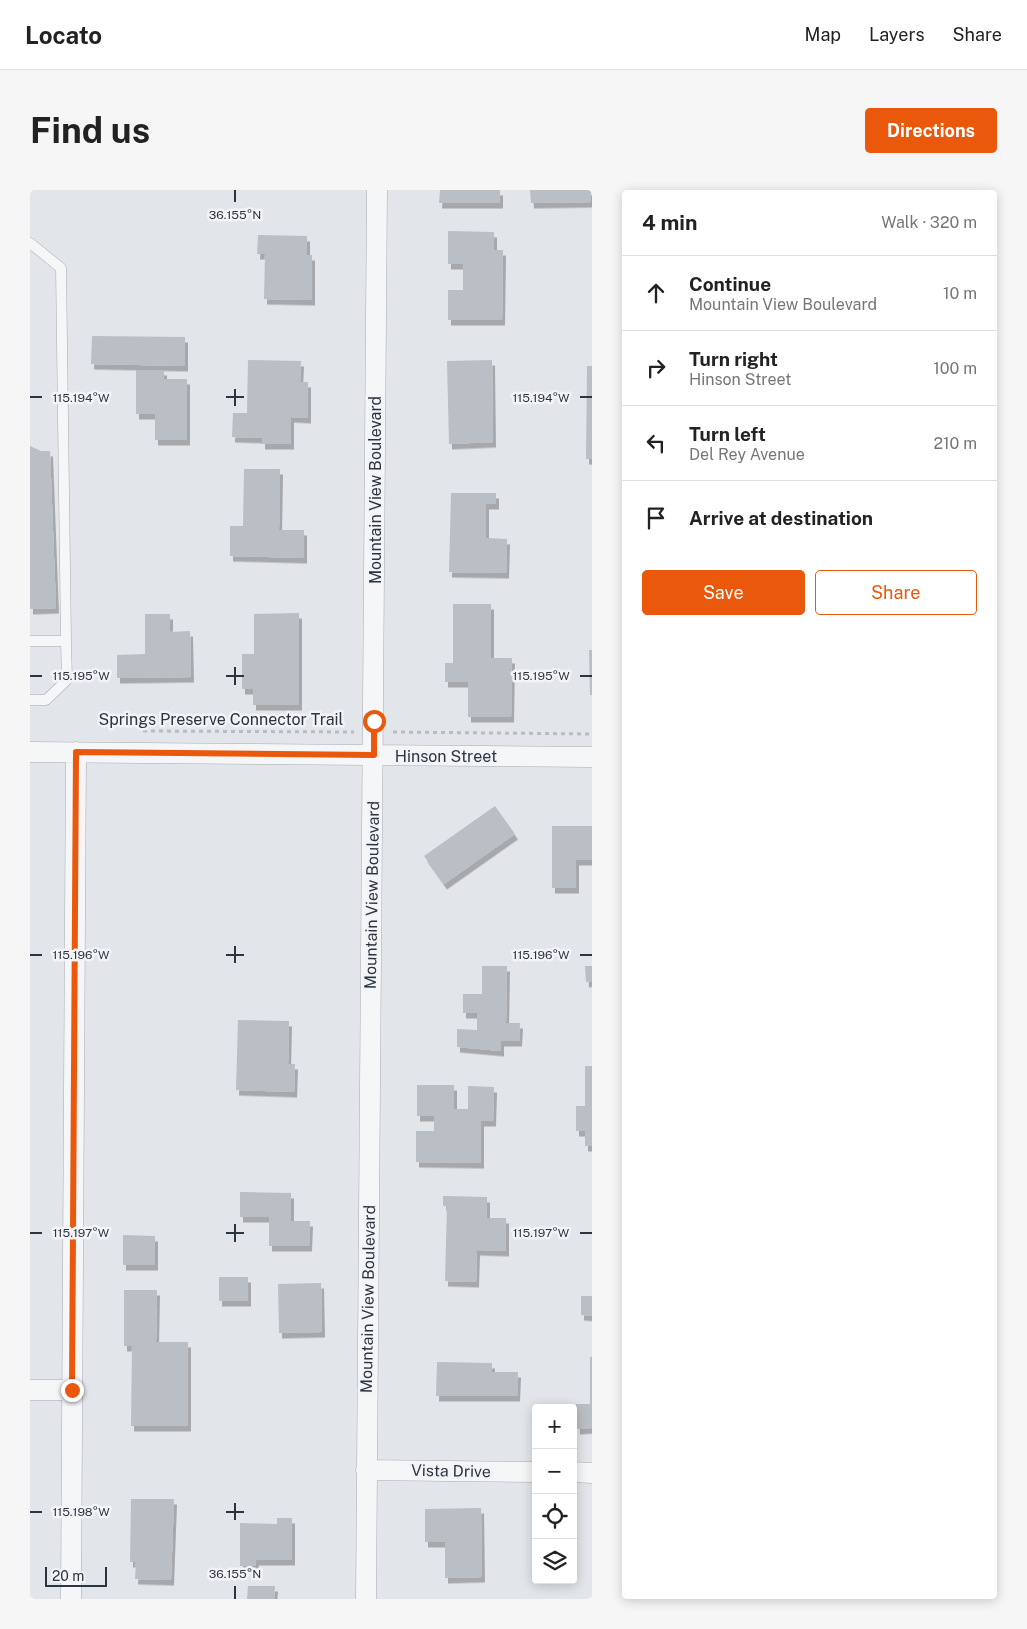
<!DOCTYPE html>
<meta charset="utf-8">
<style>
:root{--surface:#fff;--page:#f6f6f6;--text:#222;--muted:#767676;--line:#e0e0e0;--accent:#ea580c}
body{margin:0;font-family:"Public Sans",sans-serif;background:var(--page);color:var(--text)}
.controls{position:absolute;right:15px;bottom:15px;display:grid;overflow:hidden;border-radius:5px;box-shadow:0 2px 12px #0003}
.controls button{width:45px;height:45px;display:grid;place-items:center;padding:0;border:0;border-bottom:1px solid var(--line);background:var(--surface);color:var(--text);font:25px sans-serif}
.scale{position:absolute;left:15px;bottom:12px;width:62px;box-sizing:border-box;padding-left:5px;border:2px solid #2c3440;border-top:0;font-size:14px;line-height:18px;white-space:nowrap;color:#2c3440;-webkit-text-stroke:4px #f2f4f7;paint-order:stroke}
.stop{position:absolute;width:15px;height:15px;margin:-11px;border:4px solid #ea580c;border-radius:50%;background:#fff}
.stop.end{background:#ea580c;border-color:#fff;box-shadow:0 1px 5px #0008}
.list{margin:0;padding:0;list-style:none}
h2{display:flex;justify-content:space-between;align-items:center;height:65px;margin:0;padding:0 20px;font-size:21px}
h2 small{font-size:16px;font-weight:400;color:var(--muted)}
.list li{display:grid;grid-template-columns:32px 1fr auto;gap:15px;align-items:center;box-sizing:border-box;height:75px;padding:0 20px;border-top:1px solid var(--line)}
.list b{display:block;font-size:19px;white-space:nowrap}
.list p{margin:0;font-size:16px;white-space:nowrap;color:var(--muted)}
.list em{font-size:16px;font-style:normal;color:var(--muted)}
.actions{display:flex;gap:10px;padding:15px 20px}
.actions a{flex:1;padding:11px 0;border:1px solid var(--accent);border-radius:5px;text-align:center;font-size:18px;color:var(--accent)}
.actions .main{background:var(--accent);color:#fff}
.icon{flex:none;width:28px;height:28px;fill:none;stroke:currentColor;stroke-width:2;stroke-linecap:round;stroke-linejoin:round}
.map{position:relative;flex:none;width:562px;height:1409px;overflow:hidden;border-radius:5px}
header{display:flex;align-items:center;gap:30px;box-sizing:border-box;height:70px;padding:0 25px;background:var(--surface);border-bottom:1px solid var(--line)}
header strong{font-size:24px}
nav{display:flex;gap:28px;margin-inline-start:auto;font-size:18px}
.intro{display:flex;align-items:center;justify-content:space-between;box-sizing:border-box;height:120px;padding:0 30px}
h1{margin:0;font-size:35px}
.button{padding:12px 22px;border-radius:5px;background:var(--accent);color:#fff;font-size:18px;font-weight:700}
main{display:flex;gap:30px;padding:0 30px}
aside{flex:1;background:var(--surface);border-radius:5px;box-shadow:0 2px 12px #0003}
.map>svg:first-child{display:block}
.building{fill:#babfc5;filter:url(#shadow)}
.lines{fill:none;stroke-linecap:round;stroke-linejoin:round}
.lane-casing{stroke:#a8acb3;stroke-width:11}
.street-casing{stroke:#a8acb3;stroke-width:21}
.path{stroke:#b9bcc1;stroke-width:3;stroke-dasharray:4 4;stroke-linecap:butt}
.lane{stroke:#f5f6f8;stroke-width:10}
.street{stroke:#f5f6f8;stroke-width:20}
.route{stroke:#ea580c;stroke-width:6}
.ticks{fill:none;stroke:#2c3440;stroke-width:2}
.labels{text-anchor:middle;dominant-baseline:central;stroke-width:5;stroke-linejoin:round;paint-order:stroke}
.street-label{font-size:16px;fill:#2c3440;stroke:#f2f4f7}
.ticks-label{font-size:12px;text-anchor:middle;fill:#2c3440;stroke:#f2f4f7;stroke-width:5;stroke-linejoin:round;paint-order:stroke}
</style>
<header>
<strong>Locato</strong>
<nav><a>Map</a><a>Layers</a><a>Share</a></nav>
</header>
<div class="intro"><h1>Find us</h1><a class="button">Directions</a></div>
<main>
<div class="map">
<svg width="562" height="1409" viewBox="0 0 562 1409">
<defs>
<filter id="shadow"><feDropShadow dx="3" dy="5.5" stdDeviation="0" flood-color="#0004"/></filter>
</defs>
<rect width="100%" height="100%" fill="#e2e5e9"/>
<path class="building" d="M 410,0 L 470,0 L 470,13 L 409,13 Z
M 500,0 L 561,0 L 561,12 L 501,13 Z
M 418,41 L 464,42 L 464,60 L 473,60 L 472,130 L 418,130 L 418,100 L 433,100 L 433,74 L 418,74 Z
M 228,45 L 277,46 L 277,65 L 282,65 L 282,110 L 234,109 L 235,64 L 227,64 Z
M 62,146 L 155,147 L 155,176 L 61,174 Z
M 218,170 L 271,171 L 270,192 L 278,192 L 278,228 L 261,227 L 261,254 L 232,254 L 232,248 L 202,247 L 203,223 L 217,223 Z
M 462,170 L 463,252 L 419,254 L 417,171 Z
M 557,176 L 562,176 L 562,269 L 556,269 Z
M 106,180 L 134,180 L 134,189 L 157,189 L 157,250 L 125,250 L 125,224 L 106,224 Z
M 0,256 L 11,261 L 20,261 L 26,418 L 0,419 Z
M 214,279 L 250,279 L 249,340 L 274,340 L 274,368 L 200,366 L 200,336 L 213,336 Z
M 421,303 L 466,303 L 466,314 L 456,314 L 456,348 L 477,349 L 476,383 L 419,382 Z
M 423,414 L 461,414 L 461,468 L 482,468 L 481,527 L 438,527 L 438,492 L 415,492 L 415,473 L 423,473 Z
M 269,423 L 269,515 L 223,515 L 223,499 L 212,499 L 212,464 L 224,464 L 224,424 Z
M 115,424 L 140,424 L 140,442 L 160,441 L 161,487 L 87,488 L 87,465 L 115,464 Z
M 559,460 L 562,460 L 562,505 L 560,505 Z
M 465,616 L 485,644 L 414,694 L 394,666 Z
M 522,636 L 562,636 L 562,670 L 546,670 L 546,698 L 522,698 Z
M 452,776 L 477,776 L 476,833 L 490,833 L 489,851 L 471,851 L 471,861 L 427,857 L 427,839 L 447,840 L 447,823 L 433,823 L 433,804 L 452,804 Z
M 555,776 L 562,776 L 562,791 L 556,792 Z
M 208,830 L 259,831 L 258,874 L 265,874 L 264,902 L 206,900 Z
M 555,876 L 562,876 L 562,956 L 555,956 L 555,941 L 546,941 L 546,916 L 555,916 Z
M 387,895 L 424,895 L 424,919 L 438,919 L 438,896 L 464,897 L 463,931 L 451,931 L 451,973 L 386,972 L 386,941 L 404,941 L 404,926 L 387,926 Z
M 210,1002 L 261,1003 L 261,1031 L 280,1031 L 279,1056 L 239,1056 L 239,1027 L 210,1027 Z
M 413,1006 L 457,1007 L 457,1028 L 476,1028 L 476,1061 L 447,1060 L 446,1092 L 415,1091 L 417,1016 L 413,1016 Z
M 93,1045 L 125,1046 L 125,1075 L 93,1075 Z
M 189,1087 L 218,1087 L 218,1111 L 189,1111 Z
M 291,1093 L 292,1142 L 249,1143 L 248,1094 Z
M 94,1100 L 127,1100 L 126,1152 L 158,1152 L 158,1236 L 101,1236 L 102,1156 L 94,1156 Z
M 551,1106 L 562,1106 L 562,1126 L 551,1125 Z
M 560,1167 L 562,1167 L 562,1214 L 560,1214 Z
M 407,1172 L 462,1173 L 462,1182 L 488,1182 L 487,1206 L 406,1206 Z
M 546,1214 L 562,1214 L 562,1238 L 547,1239 Z
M 101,1309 L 144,1309 L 141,1390 L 105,1389 L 106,1372 L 100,1372 Z
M 451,1318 L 452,1387 L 415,1388 L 415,1352 L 395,1352 L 395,1319 Z
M 247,1328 L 262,1328 L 262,1370 L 226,1370 L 226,1376 L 210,1376 L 210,1333 L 247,1334 Z
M 218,1396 L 245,1396 L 244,1409 L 217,1409 Z"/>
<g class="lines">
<defs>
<path id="lane" d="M 0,53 L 31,78 L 36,451 L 0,451
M 0,510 L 16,510 L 37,490 L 36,451"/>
<path id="street" d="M 0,562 L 562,567
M 0,1200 L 42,1200
M 336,1280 L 506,1282
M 543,1282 L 562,1283
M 41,1409 L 46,562
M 336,1409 L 347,0"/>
</defs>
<use href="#lane" class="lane-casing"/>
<use href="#street" class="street-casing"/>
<path class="path" d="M 113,541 L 324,542
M 363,542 L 562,544"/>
<use href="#lane" class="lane"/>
<use href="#street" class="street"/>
</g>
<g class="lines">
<path class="route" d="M 42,1200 L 46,562 L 344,565 L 344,531"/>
</g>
<path class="ticks" d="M 205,0 L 205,12M 205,199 L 205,216M 0,207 L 12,207M 196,207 L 214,207M 550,207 L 562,207M 205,477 L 205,495M 0,486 L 12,486M 196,486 L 214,486M 550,486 L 562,486M 205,756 L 205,773M 0,765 L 12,765M 196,765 L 214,765M 550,765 L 562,765M 205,1034 L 205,1052M 0,1043 L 12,1043M 196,1043 L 214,1043M 550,1043 L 562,1043M 205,1313 L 205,1330M 0,1322 L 12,1322M 196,1322 L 214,1322M 205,1396 L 205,1409"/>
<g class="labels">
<g class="street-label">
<text transform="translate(345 300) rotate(-90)">Mountain View Boulevard</text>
<text x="191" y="529">Springs Preserve Connector Trail</text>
<text x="416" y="566">Hinson Street</text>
<text transform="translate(342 705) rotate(-89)">Mountain View Boulevard</text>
<text transform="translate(338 1109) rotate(-89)">Mountain View Boulevard</text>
<text transform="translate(421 1281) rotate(1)">Vista Drive</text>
</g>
</g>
<g class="ticks-label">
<text x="205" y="29">36.155°N</text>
<text x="511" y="212">115.194°W</text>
<text x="51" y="212">115.194°W</text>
<text x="511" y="490">115.195°W</text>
<text x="51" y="490">115.195°W</text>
<text x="51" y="769">115.196°W</text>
<text x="511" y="769">115.196°W</text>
<text x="51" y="1047">115.197°W</text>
<text x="511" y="1047">115.197°W</text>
<text x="51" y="1326">115.198°W</text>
<text x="205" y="1388">36.155°N</text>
</g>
</svg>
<div class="controls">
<button>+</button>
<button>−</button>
<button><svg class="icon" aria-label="locate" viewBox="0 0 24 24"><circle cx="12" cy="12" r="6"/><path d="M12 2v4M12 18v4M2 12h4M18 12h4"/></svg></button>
<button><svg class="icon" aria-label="layers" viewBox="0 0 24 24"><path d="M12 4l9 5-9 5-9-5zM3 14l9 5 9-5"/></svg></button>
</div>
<div class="scale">20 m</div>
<div class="stop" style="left:344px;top:531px"></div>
<div class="stop end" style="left:42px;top:1200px"></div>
</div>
<aside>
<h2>4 min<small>Walk · 320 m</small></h2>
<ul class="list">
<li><svg class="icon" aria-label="ahead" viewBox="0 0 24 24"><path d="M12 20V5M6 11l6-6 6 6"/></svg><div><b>Continue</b><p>Mountain View Boulevard</p></div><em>10 m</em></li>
<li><svg class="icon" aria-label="right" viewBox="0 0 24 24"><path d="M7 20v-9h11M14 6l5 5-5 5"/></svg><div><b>Turn right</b><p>Hinson Street</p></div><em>100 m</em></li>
<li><svg class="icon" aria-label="left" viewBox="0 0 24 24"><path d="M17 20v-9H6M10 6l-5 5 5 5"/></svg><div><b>Turn left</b><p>Del Rey Avenue</p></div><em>210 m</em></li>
<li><svg class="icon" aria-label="arrive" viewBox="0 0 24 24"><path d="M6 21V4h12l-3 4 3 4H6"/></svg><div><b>Arrive at destination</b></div></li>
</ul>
<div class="actions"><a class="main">Save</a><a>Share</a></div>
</aside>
</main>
